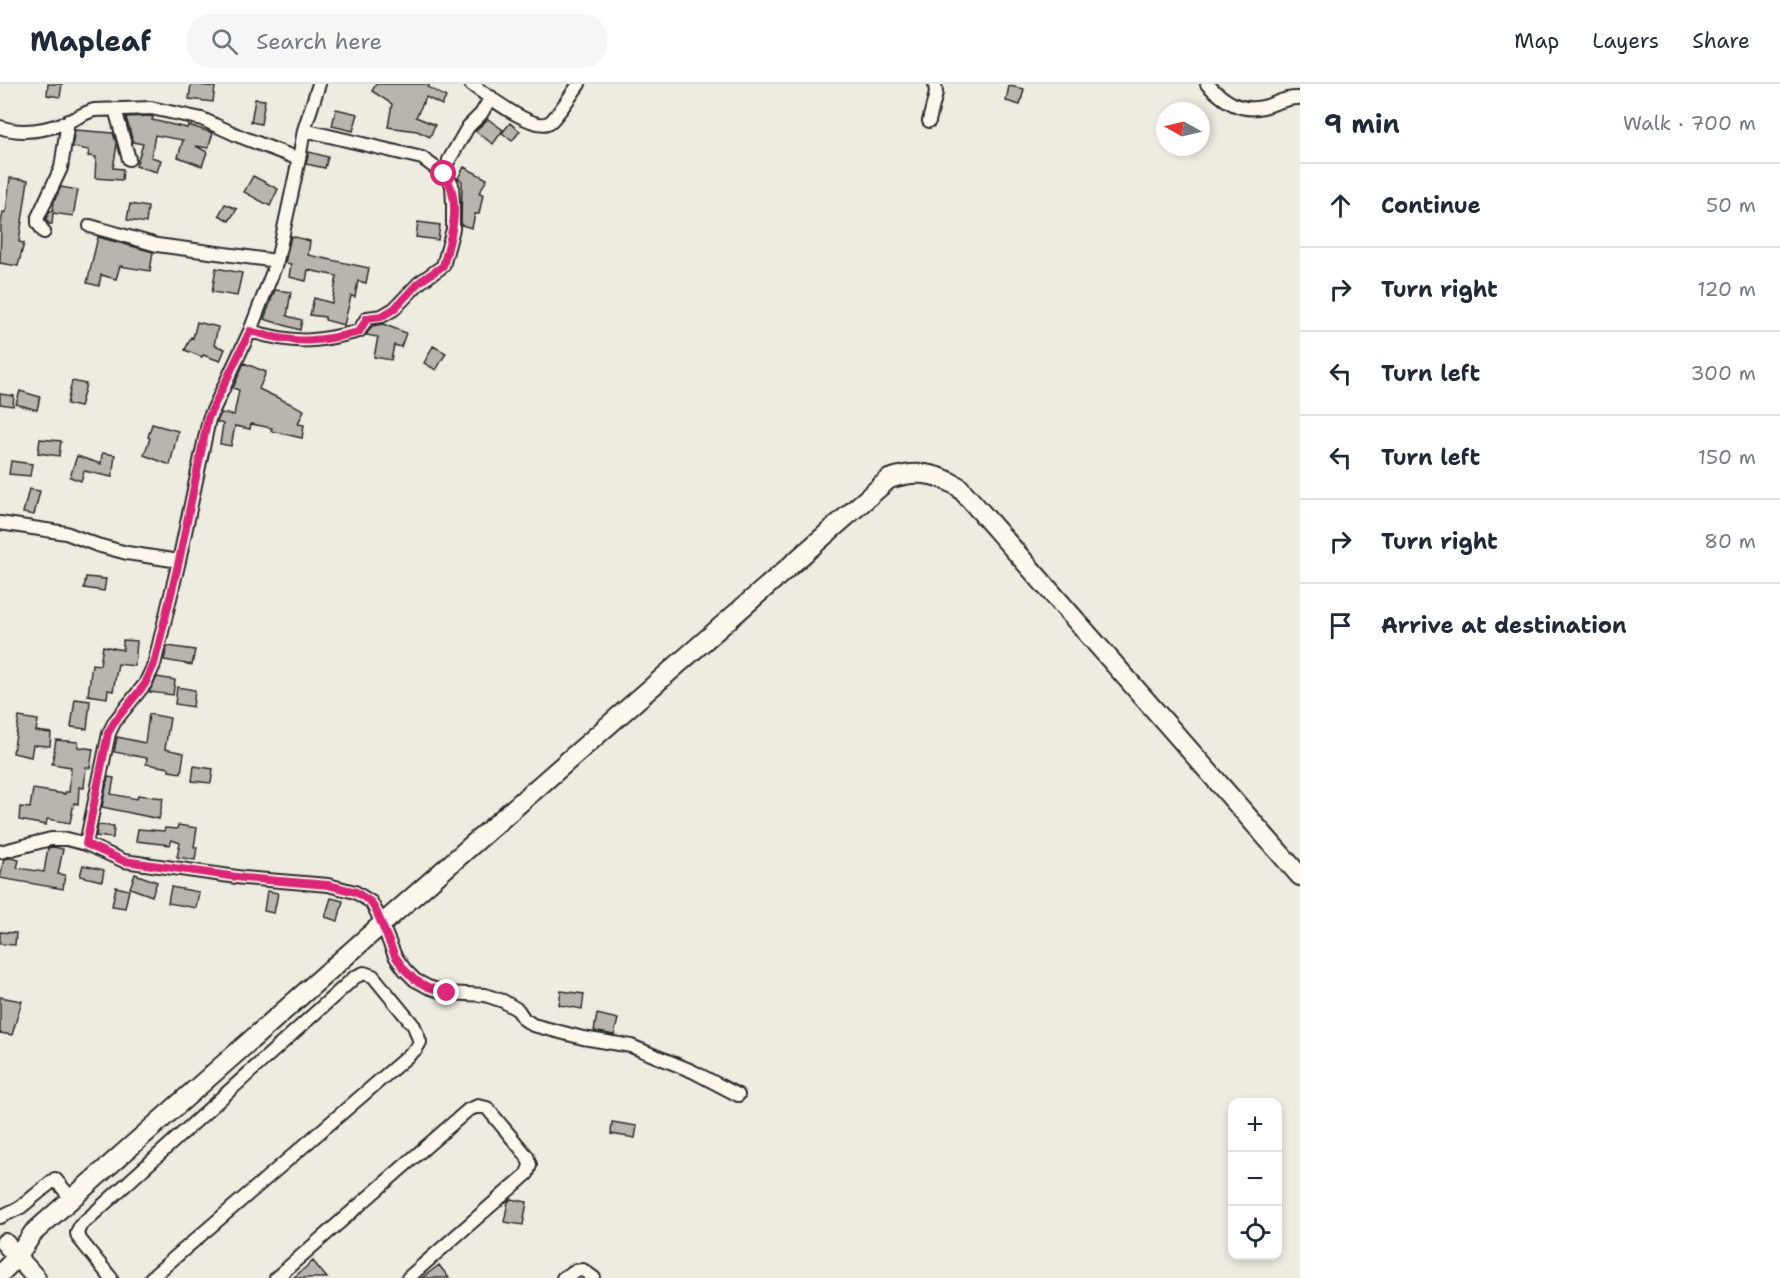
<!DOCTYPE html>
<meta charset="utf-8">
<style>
:root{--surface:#fff;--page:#f6f6f7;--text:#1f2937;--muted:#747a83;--line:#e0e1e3}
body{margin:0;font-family:"Shantell Sans",sans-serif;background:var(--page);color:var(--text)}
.controls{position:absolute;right:18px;bottom:18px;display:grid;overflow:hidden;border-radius:12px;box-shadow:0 3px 9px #0003}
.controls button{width:54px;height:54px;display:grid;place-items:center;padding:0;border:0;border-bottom:2px solid var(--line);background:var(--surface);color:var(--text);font:30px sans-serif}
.compass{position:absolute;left:1156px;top:18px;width:54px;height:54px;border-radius:50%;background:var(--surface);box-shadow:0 3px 9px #0003;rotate:278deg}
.stop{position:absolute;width:18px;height:18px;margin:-14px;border:4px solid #db2777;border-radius:50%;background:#fff}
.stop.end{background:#db2777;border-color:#fff;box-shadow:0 2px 6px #0008}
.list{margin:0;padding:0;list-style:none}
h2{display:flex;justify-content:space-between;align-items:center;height:78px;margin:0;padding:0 24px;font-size:26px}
h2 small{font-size:20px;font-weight:400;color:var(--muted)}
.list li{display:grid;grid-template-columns:39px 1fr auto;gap:18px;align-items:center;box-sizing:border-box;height:84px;padding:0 24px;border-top:2px solid var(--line)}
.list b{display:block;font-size:22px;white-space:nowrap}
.list em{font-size:20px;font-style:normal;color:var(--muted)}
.icon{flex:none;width:33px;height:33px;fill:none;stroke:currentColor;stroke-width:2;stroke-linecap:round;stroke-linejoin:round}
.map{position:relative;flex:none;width:1300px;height:1194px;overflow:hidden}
header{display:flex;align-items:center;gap:36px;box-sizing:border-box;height:84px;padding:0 30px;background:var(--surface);border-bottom:2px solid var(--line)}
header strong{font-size:28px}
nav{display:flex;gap:33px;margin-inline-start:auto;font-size:21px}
.search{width:420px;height:54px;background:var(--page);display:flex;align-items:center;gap:15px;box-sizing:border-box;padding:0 21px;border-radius:24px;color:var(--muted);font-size:22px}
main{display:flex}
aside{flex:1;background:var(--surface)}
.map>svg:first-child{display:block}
.building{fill:#b8b5ae;stroke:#2b2b2b;stroke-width:1.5}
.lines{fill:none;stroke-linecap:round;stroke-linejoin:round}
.street-casing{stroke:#2b2b2b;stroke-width:16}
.secondary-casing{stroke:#2b2b2b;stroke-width:22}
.street{stroke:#fbf7ec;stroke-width:12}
.secondary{stroke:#fbf7ec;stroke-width:18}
.route{stroke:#db2777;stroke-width:8}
</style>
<header>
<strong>Mapleaf</strong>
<div class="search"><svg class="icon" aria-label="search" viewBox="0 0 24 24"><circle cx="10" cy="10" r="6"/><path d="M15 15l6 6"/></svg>Search here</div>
<nav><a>Map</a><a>Layers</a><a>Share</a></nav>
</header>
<main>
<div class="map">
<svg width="1300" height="1194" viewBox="0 0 1300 1194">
<rect width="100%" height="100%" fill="#eeebe0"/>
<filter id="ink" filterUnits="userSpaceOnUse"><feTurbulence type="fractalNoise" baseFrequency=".0167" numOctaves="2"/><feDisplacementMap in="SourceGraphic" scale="12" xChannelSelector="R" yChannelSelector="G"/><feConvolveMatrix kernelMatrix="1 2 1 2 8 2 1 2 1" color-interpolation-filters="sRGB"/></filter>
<g filter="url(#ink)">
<path class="building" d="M 48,0 L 62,0 L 60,13 L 47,11 Z
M 191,0 L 215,3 L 213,18 L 189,15 Z
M 376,0 L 430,0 L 428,3 L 446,13 L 442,21 L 426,13 L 416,33 L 435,41 L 430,53 L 417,47 L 388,43 L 392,20 L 372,7 Z
M 1009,2 L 1024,5 L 1020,21 L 1006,17 Z
M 255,15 L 265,16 L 261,40 L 251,38 Z
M 336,25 L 358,30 L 353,47 L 332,42 Z
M 150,32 L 153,33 L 152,36 L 187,44 L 188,41 L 213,49 L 208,64 L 196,62 L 207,68 L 202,82 L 178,73 L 183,56 L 155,51 L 151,73 L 161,76 L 157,88 L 136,82 L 143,60 L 133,58 L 126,33 Z
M 488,35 L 503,46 L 493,60 L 475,47 Z
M 510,39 L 520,47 L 512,57 L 502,49 Z
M 75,46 L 113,49 L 117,61 L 113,84 L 123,85 L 122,96 L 95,94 L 96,73 L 88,72 L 89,66 L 72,63 Z
M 309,68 L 328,73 L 325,84 L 306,80 Z
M 464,83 L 487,95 L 479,109 L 483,110 L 479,130 L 475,130 L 472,144 L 461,141 L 462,97 L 458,94 Z
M 253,92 L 278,105 L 270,122 L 244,108 Z
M 10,94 L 28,96 L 19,158 L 24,159 L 18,182 L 0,179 L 1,140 L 3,128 L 6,128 Z
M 61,103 L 78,106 L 73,132 L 53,129 L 52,140 L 49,140 L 46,135 L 50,127 L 53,127 L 54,117 Z
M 130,120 L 148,123 L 146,139 L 127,136 Z
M 225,120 L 237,125 L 229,137 L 219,131 Z
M 418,138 L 440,141 L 438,156 L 416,153 Z
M 291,152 L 310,157 L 308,171 L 369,184 L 366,199 L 358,197 L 355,213 L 351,212 L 344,241 L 325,236 L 325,233 L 310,231 L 314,214 L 332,219 L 337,192 L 308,186 L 306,197 L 289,193 L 291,180 L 285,179 Z
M 98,153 L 153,168 L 150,187 L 120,182 L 116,195 L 101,191 L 99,202 L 87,199 Z
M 216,184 L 242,189 L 237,212 L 212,208 Z
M 275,206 L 291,208 L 287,232 L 302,236 L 300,246 L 264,235 Z
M 197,238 L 218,243 L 214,261 L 225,265 L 220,277 L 203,271 L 202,273 L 185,266 L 191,253 L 193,254 Z
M 383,240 L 406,249 L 401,263 L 394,261 L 391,276 L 374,273 L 378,253 L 366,251 L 372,242 Z
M 433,262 L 446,269 L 436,286 L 424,279 Z
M 244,279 L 266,288 L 259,305 L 304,326 L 298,340 L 304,341 L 302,354 L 271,347 L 272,344 L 251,340 L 250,345 L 235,342 L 231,362 L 220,360 L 223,340 L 217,338 L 221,329 L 234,331 L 239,306 L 233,304 Z
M 72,297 L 86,300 L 80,323 L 67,320 Z
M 20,307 L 40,313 L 37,326 L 16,320 Z
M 0,310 L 14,312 L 13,322 L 0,320 Z
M 152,340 L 178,347 L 170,381 L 144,371 L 150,354 L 148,353 Z
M 40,355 L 61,357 L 59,372 L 38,369 Z
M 102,369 L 115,371 L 112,393 L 84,387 L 81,397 L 70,393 L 77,372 L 101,380 Z
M 11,377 L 32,380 L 30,392 L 9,390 Z
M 29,405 L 40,407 L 34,431 L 23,429 Z
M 86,493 L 106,495 L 104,507 L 84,504 Z
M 123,556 L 137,557 L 135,582 L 118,580 L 113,607 L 108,606 L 107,614 L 88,611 L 92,580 L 100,581 L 103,562 L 123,566 Z
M 167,562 L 195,566 L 192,581 L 164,576 Z
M 157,593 L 175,596 L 173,611 L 149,608 Z
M 177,603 L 195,606 L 193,623 L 175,620 Z
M 75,615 L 90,617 L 87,645 L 71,643 Z
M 149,630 L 170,634 L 165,665 L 184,669 L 181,689 L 169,687 L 169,684 L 146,680 L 147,674 L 114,668 L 117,653 L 145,659 Z
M 19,633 L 38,636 L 36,647 L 51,649 L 50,662 L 33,661 L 31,673 L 13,669 Z
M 56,656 L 78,658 L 78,663 L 93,665 L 90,684 L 86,683 L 84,704 L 79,703 L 78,720 L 74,719 L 70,739 L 47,735 L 46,741 L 19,736 L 20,723 L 30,724 L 33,705 L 65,710 L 65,708 L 69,708 L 71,683 L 52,680 Z
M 194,682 L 213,685 L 211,699 L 192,697 Z
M 108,693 L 114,694 L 111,710 L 137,715 L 138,711 L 163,714 L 159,735 L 102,723 Z
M 98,741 L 114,742 L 113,754 L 96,752 Z
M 178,741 L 197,744 L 194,763 L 197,763 L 195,776 L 177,773 L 180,759 L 172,756 L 170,761 L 136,757 L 138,745 L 164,747 L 165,744 L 177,745 Z
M 53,763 L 63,765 L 58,790 L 65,791 L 63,805 L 0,794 L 4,775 L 11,774 L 19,776 L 17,784 L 44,788 L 48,764 Z
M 83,781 L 104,786 L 102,797 L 80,792 Z
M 135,790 L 157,798 L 152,812 L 130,804 Z
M 116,803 L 129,806 L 125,824 L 112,822 Z
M 171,803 L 199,808 L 196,824 L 168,819 Z
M 267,807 L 278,809 L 274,829 L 264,827 Z
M 331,814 L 343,817 L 338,837 L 325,833 Z
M 0,848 L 16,849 L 15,861 L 0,860 Z
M 561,907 L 584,910 L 582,925 L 559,921 Z
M 0,913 L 22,917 L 12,951 L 0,949 Z
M 597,930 L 618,935 L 614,951 L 594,947 Z
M 612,1038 L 637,1042 L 635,1054 L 611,1050 Z
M 511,1115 L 527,1118 L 523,1141 L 504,1138 L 508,1118 Z
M 313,1177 L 327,1194 L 293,1194 L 305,1184 Z
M 439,1181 L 449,1194 L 422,1194 Z"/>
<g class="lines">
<defs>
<path id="street" d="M 471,0 C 485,10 535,49 550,38 C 555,35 574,7 579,0
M 1207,0 C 1224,17 1241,30 1267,22 C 1279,18 1288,13 1300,14
M 115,25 L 129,75
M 929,37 L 936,9 L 935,0
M 0,43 C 22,51 46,46 67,38 C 77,34 84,29 94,26 L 151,24 L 202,35 L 239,52 L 299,75
M 449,76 L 468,43 L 481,30 L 491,13
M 90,142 L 157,161 L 277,177
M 44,148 L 38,139 L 38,133 L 61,84 L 68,37
M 250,247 C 294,260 315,259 359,247 L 367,234 L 382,232 L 394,225 L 419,199 L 443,182 L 453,145 L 453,120 L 452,100 L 444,90 L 422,74 L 304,46
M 0,439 L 66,449 L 97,461 L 127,469 L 179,477
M 86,760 L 109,649 L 115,637 L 145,600 L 154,581 L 179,477 L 209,335 L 250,247 L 277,177 L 299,75 L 304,46 L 319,0
M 0,768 L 51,755 L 67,755 L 86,760 L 124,777 L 244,794 L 328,801 L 355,808 L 371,818 L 377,829 L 395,872 L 405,886 L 415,896 L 428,903 L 447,909 L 485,911 L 503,917 L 518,926 L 524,935 L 533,941 L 583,954 L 631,962 L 692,987 L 738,1011
M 0,1133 L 21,1123 L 55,1095 L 72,1115
M 111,1194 L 78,1153 L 77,1149 L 80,1142 L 355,893 L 364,889 L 373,892 L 414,942 L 420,958 L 416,965 L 151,1194
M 276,1194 L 468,1026 L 478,1022 L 487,1024 L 527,1072 L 530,1081 L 527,1090 L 408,1194
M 563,1194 L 575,1187 L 583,1186 L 594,1194"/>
<path id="secondary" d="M 5,1159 L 36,1194
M 0,1190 L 18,1172 L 33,1149 L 382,840 L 889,395 C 915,386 935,388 959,403 L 1300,792"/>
</defs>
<use href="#street" class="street-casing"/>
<use href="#secondary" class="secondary-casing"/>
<use href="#street" class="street"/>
<use href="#secondary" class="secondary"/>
</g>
</g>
<g class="lines" filter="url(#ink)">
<path class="route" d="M 444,90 C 463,116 451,154 443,182 L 418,199 L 394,225 L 382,232 L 367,234 L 359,248 C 314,259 296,260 250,247 L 208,334 L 179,477 L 154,580 L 145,600 L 115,637 L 108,649 L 86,760 L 124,777 L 244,794 L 328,801 L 356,808 L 371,818 L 377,829 L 395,872 L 405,886 L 415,896 L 428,903 L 447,909"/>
</g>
</svg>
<div class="controls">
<button>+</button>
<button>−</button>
<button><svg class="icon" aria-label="locate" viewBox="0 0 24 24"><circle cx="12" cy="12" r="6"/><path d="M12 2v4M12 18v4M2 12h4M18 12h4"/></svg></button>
</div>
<svg class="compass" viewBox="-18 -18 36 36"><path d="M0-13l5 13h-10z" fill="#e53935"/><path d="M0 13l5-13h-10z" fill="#747a83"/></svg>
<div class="stop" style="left:444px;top:90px"></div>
<div class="stop end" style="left:447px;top:909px"></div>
</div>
<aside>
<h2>9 min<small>Walk · 700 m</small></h2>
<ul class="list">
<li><svg class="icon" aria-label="ahead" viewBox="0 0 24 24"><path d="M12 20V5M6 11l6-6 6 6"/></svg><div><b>Continue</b></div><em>50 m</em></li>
<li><svg class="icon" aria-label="right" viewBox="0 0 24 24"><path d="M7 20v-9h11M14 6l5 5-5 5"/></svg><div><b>Turn right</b></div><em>120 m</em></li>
<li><svg class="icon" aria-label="left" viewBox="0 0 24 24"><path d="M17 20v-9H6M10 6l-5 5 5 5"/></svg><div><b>Turn left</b></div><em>300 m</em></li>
<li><svg class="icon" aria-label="left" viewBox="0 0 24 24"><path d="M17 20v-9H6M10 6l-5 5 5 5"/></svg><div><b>Turn left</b></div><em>150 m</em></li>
<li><svg class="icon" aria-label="right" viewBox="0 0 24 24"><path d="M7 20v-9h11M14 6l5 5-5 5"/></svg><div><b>Turn right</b></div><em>80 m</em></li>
<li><svg class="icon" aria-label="arrive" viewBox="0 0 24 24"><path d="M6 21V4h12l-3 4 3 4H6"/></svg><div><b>Arrive at destination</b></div></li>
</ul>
</aside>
</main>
